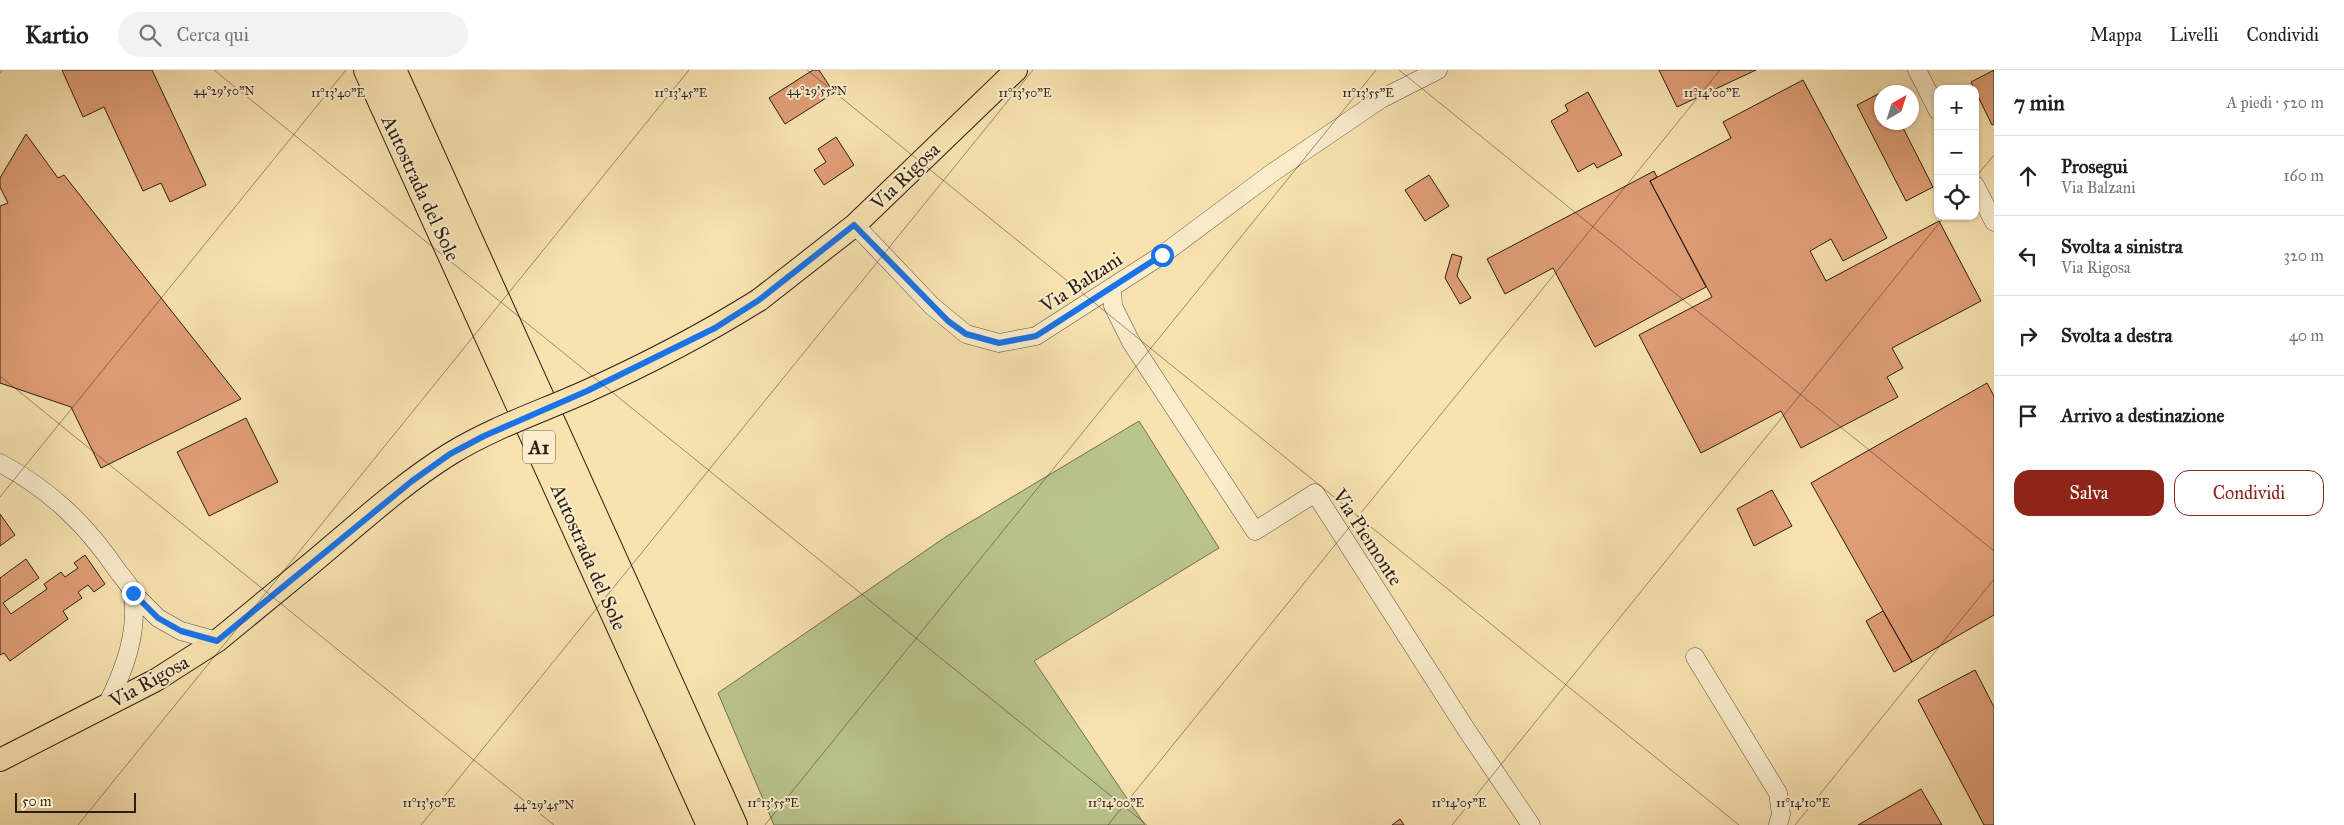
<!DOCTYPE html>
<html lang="it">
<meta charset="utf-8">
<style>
:root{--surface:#fff;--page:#f2f2f2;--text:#222;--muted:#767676;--line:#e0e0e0;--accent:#8f2418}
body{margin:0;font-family:"IM FELL Great Primer",serif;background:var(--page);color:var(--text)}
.controls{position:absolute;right:15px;top:15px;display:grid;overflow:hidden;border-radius:10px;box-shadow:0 1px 4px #0004}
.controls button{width:45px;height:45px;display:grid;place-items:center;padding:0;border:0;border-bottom:1px solid var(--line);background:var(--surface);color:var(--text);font:25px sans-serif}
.compass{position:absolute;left:1874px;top:15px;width:45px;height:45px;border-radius:50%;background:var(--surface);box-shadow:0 1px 4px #0004;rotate:39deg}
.scale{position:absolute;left:15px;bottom:12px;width:121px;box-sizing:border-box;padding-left:5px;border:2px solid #2c1d14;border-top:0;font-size:14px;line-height:18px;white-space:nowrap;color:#2c1d14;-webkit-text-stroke:4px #faedcc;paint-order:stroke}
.stop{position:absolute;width:15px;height:15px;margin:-11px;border:4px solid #1a73e8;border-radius:50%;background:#fff}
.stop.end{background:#1a73e8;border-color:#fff;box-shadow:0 1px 5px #0008}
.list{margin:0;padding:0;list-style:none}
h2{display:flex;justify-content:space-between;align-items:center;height:65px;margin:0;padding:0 20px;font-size:21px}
h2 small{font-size:16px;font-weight:400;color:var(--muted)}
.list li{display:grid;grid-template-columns:32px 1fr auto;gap:15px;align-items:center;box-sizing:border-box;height:80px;padding:0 20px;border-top:1px solid var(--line)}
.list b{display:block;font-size:19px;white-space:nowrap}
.list p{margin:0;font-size:16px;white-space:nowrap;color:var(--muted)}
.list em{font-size:16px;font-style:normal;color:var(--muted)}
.actions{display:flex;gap:10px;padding:15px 20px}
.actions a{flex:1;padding:11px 0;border:1px solid var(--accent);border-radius:15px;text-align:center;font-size:18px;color:var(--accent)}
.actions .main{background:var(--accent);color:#fff}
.icon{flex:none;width:28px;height:28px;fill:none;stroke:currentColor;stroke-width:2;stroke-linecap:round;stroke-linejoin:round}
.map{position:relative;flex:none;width:1994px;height:755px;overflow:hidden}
header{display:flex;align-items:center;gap:30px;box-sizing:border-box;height:70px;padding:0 25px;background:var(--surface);border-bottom:1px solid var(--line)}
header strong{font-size:24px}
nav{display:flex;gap:28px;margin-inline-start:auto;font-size:18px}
.search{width:350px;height:45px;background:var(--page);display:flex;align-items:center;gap:12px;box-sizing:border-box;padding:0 18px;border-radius:28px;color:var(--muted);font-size:19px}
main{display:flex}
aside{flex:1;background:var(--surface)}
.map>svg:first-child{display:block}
.green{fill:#bac48d;stroke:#737050}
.building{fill:#e09e77;stroke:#2c1d14}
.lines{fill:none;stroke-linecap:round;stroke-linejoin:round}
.minor-casing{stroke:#5f4e3b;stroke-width:19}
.major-casing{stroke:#2c1d14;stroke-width:24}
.highway-casing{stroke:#2c1d14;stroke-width:28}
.minor{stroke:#faedcc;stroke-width:18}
.major{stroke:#f8e3b0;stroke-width:22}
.highway{stroke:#f8e3b0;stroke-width:26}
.major-bridge-casing{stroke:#2c1d14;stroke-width:24;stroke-linecap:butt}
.major-bridge{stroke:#f8e3b0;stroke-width:22}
.route{stroke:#1a73e8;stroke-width:6}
.ticks{fill:none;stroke:#2c1d14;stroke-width:1;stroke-opacity:0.45}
.labels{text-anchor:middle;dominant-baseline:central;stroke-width:4;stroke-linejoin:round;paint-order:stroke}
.shield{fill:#faedcc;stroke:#6a5b4b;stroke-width:1}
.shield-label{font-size:19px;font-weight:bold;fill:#2c1d14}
.street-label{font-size:20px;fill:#2c1d14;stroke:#faedcc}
.ticks-label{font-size:12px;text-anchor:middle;fill:#2c1d14;stroke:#faedcc;stroke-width:4;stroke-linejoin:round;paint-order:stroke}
</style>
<header>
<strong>Kartio</strong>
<div class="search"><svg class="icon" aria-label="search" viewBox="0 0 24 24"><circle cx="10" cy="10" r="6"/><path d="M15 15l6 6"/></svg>Cerca qui</div>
<nav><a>Mappa</a><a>Livelli</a><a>Condividi</a></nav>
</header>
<main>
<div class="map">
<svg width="1994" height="755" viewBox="0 0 1994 755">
<rect width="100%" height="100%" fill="#f8e3b0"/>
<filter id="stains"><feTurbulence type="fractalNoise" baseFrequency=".004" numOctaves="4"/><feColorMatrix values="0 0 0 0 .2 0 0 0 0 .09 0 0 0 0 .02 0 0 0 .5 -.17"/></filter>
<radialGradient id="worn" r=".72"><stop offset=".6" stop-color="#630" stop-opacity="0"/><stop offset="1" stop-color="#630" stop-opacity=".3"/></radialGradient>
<path class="green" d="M 1139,351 L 1219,478 L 1034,591 L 1145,755 L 774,755 L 718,623 L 947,466 Z"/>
<path class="building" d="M 62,0 L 152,0 L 206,115 L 170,132 L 161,113 L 143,121 L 104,37 L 83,47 Z
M 813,0 L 819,0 L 834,23 L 785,54 L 769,28 Z
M 1659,0 L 1756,0 L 1677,37 Z
M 1994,0 L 1994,54 L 1992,55 L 1971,12 Z
M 1803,10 L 1887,168 L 1843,191 L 1831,169 L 1810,181 L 1826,211 L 1939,151 L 1981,231 L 1892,278 L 1903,298 L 1887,307 L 1898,327 L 1801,378 L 1781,341 L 1701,383 L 1639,265 L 1712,227 L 1650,111 L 1731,68 L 1723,52 Z
M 1884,21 L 1882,22 L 1882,52 L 1900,52 L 1933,117 L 1906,131 L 1857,35 Z
M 1588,22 L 1622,85 L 1597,98 L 1594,93 L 1578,102 L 1551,51 L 1568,41 L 1565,35 Z
M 26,64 L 58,108 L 64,105 L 241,329 L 101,398 L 71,337 L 0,313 L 0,136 L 8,133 L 0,117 L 0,108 Z
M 836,67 L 854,95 L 824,115 L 814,100 L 826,92 L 818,79 Z
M 1654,101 L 1657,107 L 1650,111 L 1706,217 L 1595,277 L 1553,198 L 1505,224 L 1487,189 Z
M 1429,105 L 1449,136 L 1425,151 L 1405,120 Z
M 1452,184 L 1462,187 L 1457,206 L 1471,228 L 1460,234 L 1445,208 Z
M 1987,313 L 1994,326 L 1994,545 L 1912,592 L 1811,413 Z
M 246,348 L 278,412 L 209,446 L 177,382 Z
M 1772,420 L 1792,456 L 1754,476 L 1737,439 Z
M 0,444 L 15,465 L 0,476 Z
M 85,485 L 105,514 L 94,522 L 88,515 L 78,522 L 82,528 L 63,541 L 68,549 L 10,591 L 4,583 L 0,585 L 0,508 L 26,489 L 39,508 L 3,533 L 11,544 L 47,519 L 44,514 L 61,502 L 65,507 L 78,498 L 74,493 Z
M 1883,541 L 1912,592 L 1894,602 L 1866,551 Z
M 1975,600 L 1994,637 L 1994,755 L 1984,755 L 1918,630 Z
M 1921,719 L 1942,755 L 1858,755 Z
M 1400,749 L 1404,755 L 1392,755 Z"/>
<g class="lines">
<defs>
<path id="minor" d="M 1917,0 L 1938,41
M 1975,115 L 1994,152
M 855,155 L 932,236 L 966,264 L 999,273 L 1036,266 L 1162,185 L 1272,103 L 1381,29 L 1438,0
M 1112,217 L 1113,236 L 1131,272 L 1255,461 L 1315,423 L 1466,659 L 1531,755
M 0,393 C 50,420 85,453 117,500 C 122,507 132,517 133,525 C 138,565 124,600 107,635
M 133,523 L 158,548 L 181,561 L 217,571
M 1695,587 L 1778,723 L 1781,744 L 1778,755"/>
<path id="major" d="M 759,230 L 855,155 L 1016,0
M 0,690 L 156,610 L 217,571 L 301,502"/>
<path id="highway" d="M 367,0 L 710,755
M 393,0 L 734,755"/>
</defs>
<use href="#minor" class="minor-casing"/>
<use href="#major" class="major-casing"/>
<use href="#highway" class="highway-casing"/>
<use href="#minor" class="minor"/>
<use href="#major" class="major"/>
<use href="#highway" class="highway"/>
<defs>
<path id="major-bridge" d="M 301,502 C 350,462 397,417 450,384 C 492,358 540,342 585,322 C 645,295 703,265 759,230"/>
</defs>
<use href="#major-bridge" class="major-bridge-casing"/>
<use href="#major-bridge" class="major-bridge"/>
</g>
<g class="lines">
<path class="route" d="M 133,523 L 158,548 L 181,561 L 217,571 L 412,411 L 450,384 L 484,366 L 587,321 L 715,258 L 759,230 L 854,155 L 948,251 L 966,264 L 999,273 L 1036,266 L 1162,185"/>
</g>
<path class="ticks" d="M 214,0 L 1147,755M 807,0 L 1739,755M 1399,0 L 1994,481M 1992,0 L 1994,2M 0,3 L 2,0M 1975,108 L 1994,85M 0,306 L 554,755M 0,427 L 346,0M 78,755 L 689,0M 421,755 L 1033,0M 765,755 L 1376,0M 1108,755 L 1720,0M 1452,755 L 1945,146M 1795,755 L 1994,509"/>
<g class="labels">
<rect class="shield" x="523" y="360.5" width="32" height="33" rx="4"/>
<g class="shield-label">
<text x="539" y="377">A1</text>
</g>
<g class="street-label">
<text transform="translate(905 106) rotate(-44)">Via Rigosa</text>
<text transform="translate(421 118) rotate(65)">Autostrada del Sole</text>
<text transform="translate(1081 212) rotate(-33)">Via Balzani</text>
<text transform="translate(1368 467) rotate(57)">Via Piemonte</text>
<text transform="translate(589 487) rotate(66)">Autostrada del Sole</text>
<text transform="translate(149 611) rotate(-29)">Via Rigosa</text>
</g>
</g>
<g class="ticks-label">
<text x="224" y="25">44°29'50"N</text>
<text x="817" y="25">44°29'55"N</text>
<text x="338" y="27">11°13'40"E</text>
<text x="1025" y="27">11°13'50"E</text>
<text x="1712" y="27">11°14'00"E</text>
<text x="681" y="27">11°13'45"E</text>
<text x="1368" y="27">11°13'55"E</text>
<text x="429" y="737">11°13'50"E</text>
<text x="773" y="737">11°13'55"E</text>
<text x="1116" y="737">11°14'00"E</text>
<text x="1459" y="737">11°14'05"E</text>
<text x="1803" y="737">11°14'10"E</text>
<text x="544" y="739">44°29'45"N</text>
</g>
<rect width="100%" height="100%" filter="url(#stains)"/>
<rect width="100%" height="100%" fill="url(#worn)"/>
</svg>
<div class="controls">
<button>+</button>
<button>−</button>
<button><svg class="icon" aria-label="locate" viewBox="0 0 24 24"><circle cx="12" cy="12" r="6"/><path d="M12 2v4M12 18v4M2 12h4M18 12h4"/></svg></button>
</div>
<svg class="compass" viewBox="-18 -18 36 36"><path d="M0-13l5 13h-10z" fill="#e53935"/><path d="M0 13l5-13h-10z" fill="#767676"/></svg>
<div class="scale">50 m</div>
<div class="stop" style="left:1162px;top:185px"></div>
<div class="stop end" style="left:133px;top:523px"></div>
</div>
<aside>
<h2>7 min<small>A piedi · 520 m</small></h2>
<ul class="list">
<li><svg class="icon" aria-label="ahead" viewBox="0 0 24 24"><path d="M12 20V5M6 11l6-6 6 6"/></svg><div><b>Prosegui</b><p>Via Balzani</p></div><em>160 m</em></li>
<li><svg class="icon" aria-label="left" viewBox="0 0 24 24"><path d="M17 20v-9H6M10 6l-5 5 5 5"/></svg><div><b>Svolta a sinistra</b><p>Via Rigosa</p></div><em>320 m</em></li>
<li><svg class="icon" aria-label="right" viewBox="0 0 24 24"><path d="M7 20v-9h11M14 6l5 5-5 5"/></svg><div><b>Svolta a destra</b></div><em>40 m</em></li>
<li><svg class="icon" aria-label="arrive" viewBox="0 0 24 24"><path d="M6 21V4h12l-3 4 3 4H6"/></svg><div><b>Arrivo a destinazione</b></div></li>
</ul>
<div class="actions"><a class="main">Salva</a><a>Condividi</a></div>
</aside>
</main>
